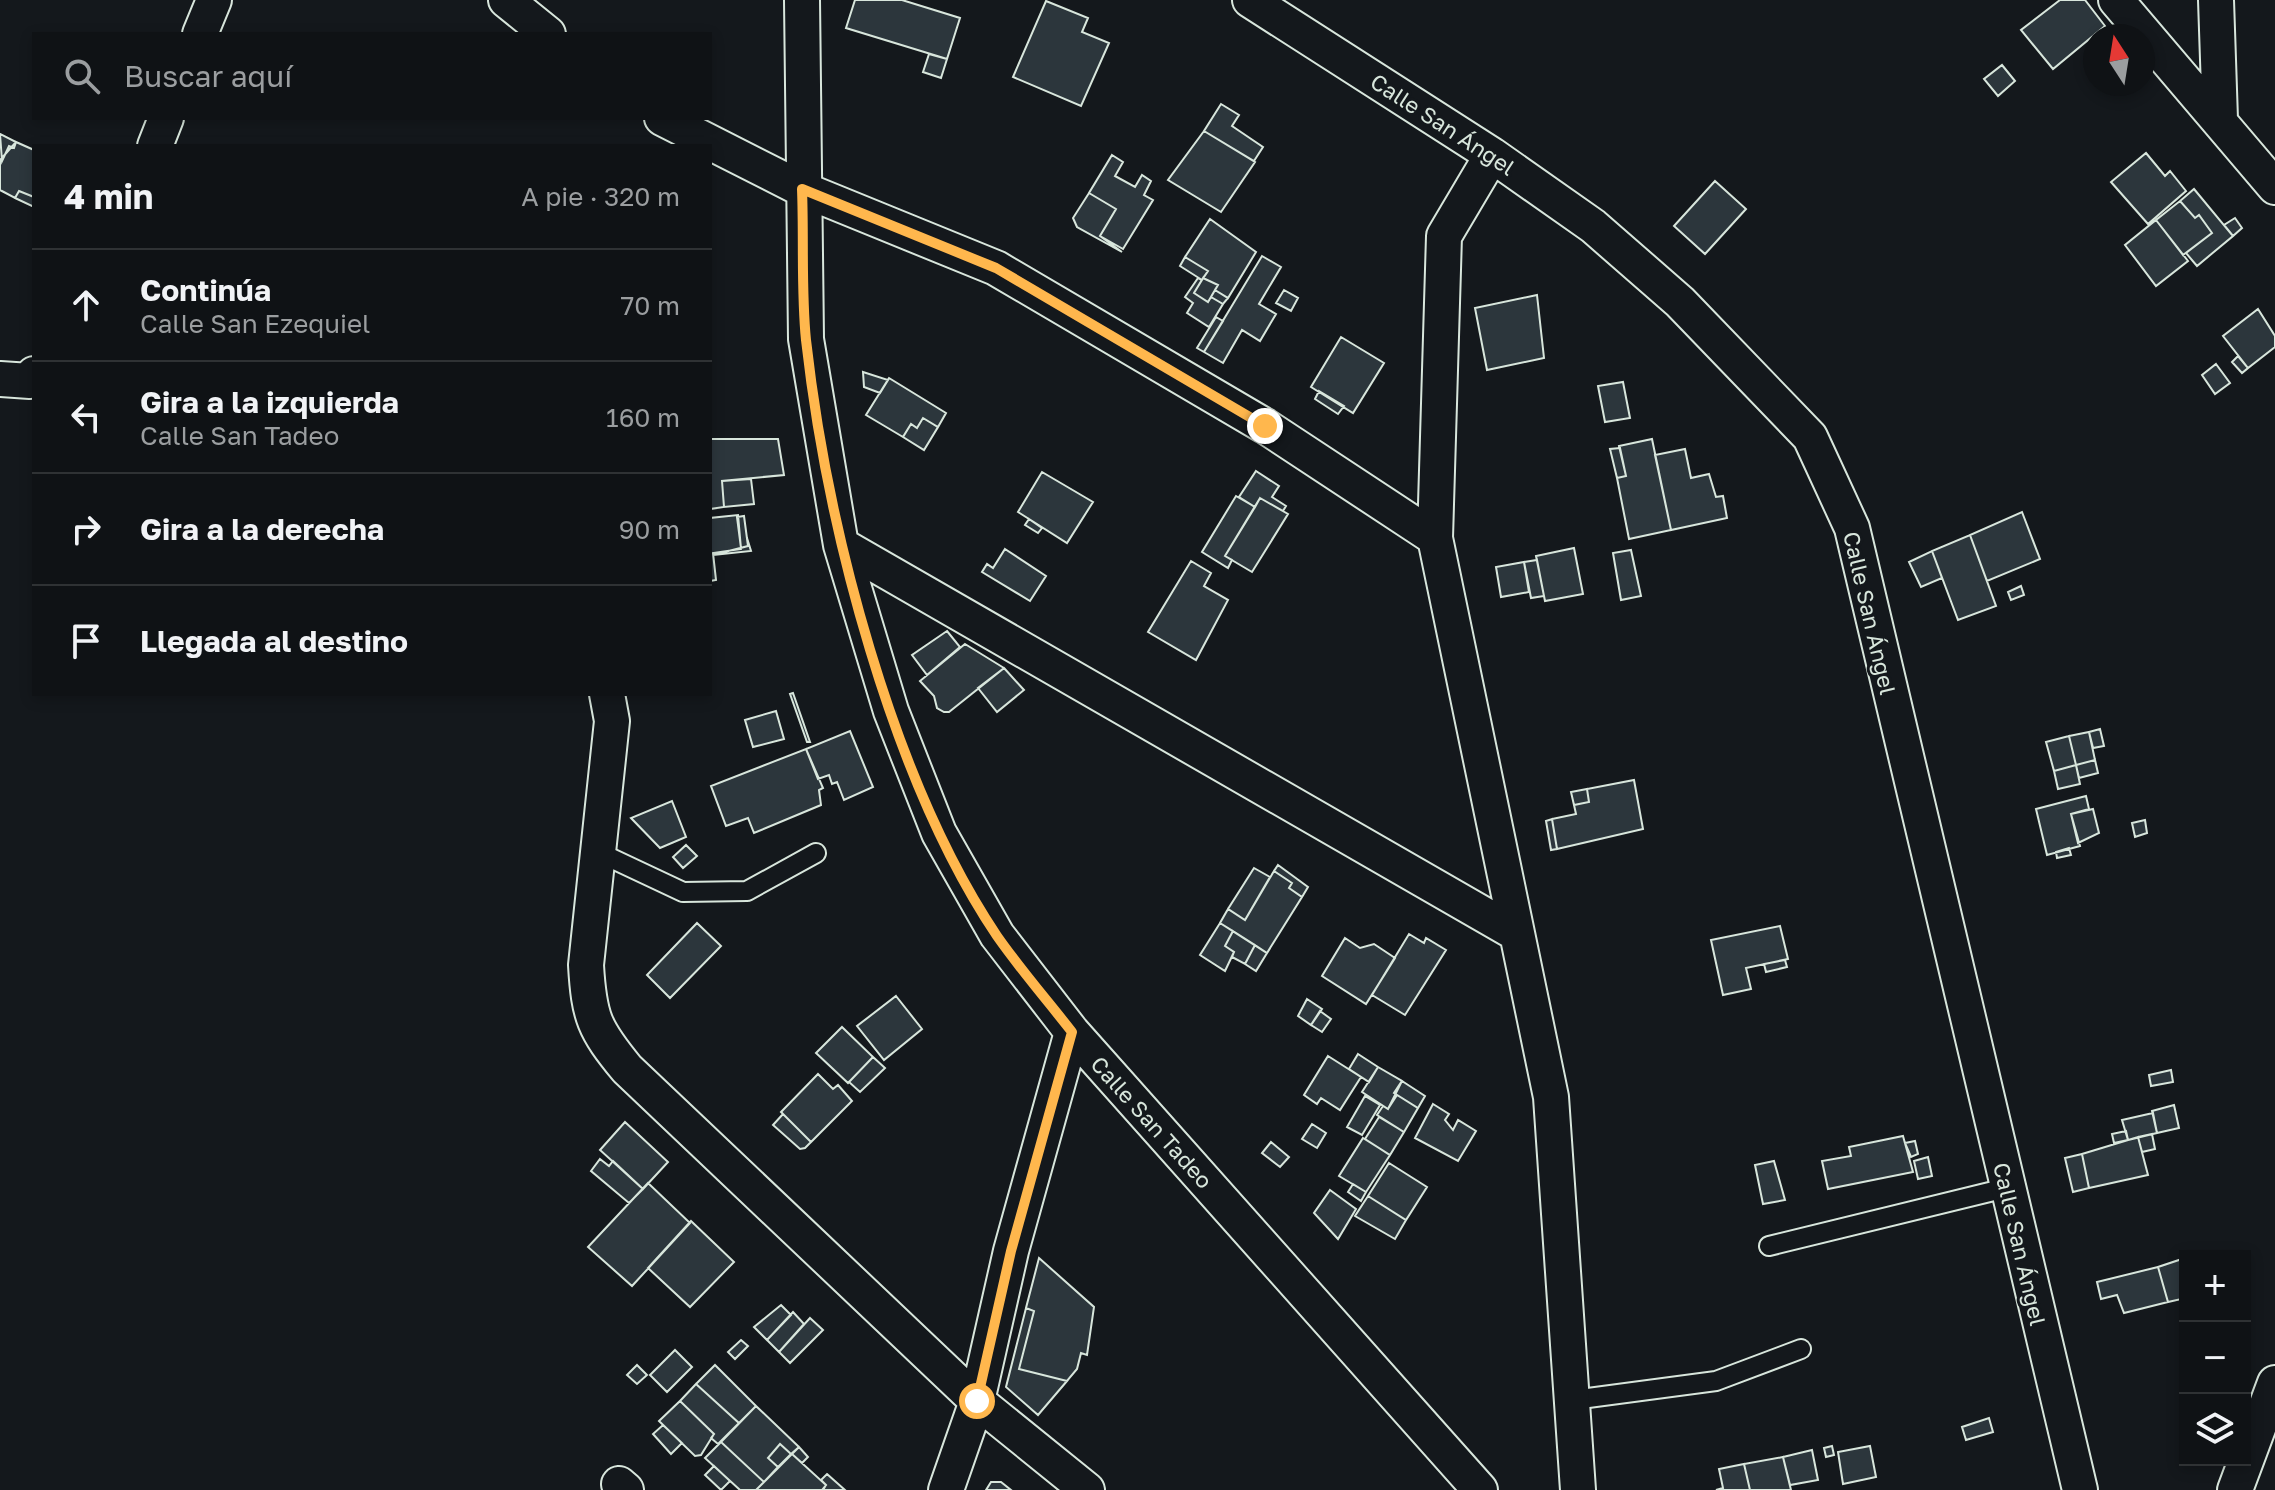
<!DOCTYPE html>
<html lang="es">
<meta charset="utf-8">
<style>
:root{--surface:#0f1215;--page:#181b1e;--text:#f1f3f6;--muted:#9b9ea0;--line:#2f3234}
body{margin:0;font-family:"Golos Text",sans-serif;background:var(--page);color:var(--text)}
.controls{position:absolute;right:24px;bottom:24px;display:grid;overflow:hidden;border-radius:0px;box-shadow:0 4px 12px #0003}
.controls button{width:72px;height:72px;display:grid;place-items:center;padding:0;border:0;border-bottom:2px solid var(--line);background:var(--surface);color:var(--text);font:40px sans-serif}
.compass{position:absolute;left:2083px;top:24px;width:72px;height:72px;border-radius:50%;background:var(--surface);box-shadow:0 4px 12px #0003;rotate:348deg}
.stop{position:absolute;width:24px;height:24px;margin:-18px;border:6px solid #ffb74d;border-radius:50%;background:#fff}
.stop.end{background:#ffb74d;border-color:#fff;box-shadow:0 2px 8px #0008}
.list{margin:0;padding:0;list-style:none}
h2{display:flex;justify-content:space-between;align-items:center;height:104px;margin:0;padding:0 32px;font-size:34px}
h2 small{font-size:26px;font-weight:400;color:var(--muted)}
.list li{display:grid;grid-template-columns:52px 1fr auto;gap:24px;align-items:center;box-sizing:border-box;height:112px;padding:0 32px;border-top:2px solid var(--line)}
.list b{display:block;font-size:30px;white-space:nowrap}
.list p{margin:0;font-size:26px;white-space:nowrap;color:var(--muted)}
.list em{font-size:26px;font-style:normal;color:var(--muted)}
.icon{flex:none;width:44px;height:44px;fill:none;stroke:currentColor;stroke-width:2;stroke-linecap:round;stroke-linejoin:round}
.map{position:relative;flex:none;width:2275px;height:1490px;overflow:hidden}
.search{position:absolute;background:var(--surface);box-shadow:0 4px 12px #0003;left:32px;top:32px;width:680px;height:88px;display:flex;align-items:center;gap:20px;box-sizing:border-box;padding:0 28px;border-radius:0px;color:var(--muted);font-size:30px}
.panel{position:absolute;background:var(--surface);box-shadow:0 4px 12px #0003;left:32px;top:144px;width:680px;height:552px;border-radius:0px}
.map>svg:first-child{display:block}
.building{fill:#2c363c;stroke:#d8e6dc;stroke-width:2}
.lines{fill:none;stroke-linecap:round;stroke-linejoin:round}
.lane-casing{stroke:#d8e6dc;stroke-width:22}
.street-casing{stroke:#d8e6dc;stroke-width:38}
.lane{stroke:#14181c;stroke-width:18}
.street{stroke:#14181c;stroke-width:34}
.route{stroke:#ffb74d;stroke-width:10}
.labels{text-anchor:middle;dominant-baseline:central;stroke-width:6;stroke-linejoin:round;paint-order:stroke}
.street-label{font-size:22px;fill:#d8e6dc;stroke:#14181c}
</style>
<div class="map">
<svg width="2275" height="1490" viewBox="0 0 2275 1490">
<rect width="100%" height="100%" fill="#14181c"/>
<path class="building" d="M 855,0 L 902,0 L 960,18 L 947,59 L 846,28 Z
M 2060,0 L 2085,0 L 2105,26 L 2053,69 L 2021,30 Z
M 1046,1 L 1088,18 L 1082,32 L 1109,43 L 1081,106 L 1013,77 Z
M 929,54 L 947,59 L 941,78 L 923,72 Z
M 2002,65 L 2015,81 L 1998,96 L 1984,79 Z
M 1221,104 L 1239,115 L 1232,126 L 1263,147 L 1254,161 L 1204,131 Z
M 1204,131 L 1255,162 L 1221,212 L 1168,180 Z
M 0,134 L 16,142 L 14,148 L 9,146 L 2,161 Z
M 16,142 L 34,150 L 34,197 L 19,191 L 15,198 L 0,190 L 0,160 Z
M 2146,153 L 2165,176 L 2170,171 L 2186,191 L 2148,224 L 2111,182 Z
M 1112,155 L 1123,162 L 1115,176 L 1135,187 L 1142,175 L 1151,181 L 1144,195 L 1153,200 L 1123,249 L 1100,236 L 1116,209 L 1089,193 Z
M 1715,181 L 1746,209 L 1705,254 L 1674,226 Z
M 2194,189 L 2233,236 L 2197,266 L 2186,253 L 2212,233 L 2199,215 L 2195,218 L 2180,201 Z
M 19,191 L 34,197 L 34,207 L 15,198 Z
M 1089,193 L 1116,209 L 1100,236 L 1122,252 L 1077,227 L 1073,218 Z
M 2180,201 L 2195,218 L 2199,215 L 2212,233 L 2183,255 L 2156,220 Z
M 2235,218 L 2242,228 L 2233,236 L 2224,225 Z
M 1210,219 L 1256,252 L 1228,298 L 1215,290 L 1218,285 L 1203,278 L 1208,271 L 1185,257 Z
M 2156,220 L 2188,261 L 2156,286 L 2125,245 Z
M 1262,256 L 1281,267 L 1259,304 L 1276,314 L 1260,341 L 1242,330 L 1223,363 L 1204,352 Z
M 1185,257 L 1208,271 L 1202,280 L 1180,266 Z
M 1198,278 L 1202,280 L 1194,293 L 1208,302 L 1211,297 L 1223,304 L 1209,327 L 1187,313 L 1193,303 L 1185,297 Z
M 1203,278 L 1218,285 L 1208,302 L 1194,293 Z
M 1215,290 L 1228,298 L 1223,304 L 1211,297 Z
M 1284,290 L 1298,298 L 1291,311 L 1276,303 Z
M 1537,295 L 1544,358 L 1487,370 L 1475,308 Z
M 2258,309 L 2275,336 L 2275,347 L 2248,368 L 2223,336 Z
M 1216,317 L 1223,321 L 1204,352 L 1197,348 Z
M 1341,337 L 1384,363 L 1353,413 L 1311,387 Z
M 2238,356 L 2248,368 L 2242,373 L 2232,362 Z
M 2216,364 L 2230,383 L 2215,394 L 2202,375 Z
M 863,372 L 888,380 L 880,393 L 864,387 Z
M 889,378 L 946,413 L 938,427 L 923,418 L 917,428 L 911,424 L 903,437 L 866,415 Z
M 1623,382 L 1630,418 L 1605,422 L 1598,386 Z
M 1319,391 L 1344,406 L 1338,414 L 1315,399 Z
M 923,418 L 938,427 L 924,450 L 903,437 L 911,424 L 917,428 Z
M 710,439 L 778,439 L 784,475 L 722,481 L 724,507 L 710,509 Z
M 1652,439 L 1671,530 L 1629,539 L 1617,478 L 1626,476 L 1619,446 Z
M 1620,448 L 1626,476 L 1617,478 L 1610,449 Z
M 1685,449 L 1691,478 L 1709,474 L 1716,497 L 1723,496 L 1727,518 L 1671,530 L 1655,455 Z
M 1256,471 L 1279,486 L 1272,497 L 1286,506 L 1283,511 L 1260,498 L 1255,507 L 1239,497 Z
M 1042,472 L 1093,502 L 1067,543 L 1018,512 Z
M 751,479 L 754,504 L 724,507 L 722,481 Z
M 1236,496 L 1255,507 L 1225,556 L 1232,560 L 1228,568 L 1202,552 Z
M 1260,498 L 1288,514 L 1252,572 L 1225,556 Z
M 2022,512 L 2040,559 L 1987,581 L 1970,535 Z
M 738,515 L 741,549 L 713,553 L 716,580 L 710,581 L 710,518 Z
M 744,516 L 748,546 L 741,548 L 737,517 Z
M 1029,519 L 1042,528 L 1038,533 L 1025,525 Z
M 1970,535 L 1996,606 L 1958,620 L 1932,551 Z
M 747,538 L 751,551 L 713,555 L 748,546 Z
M 1574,548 L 1583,594 L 1545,601 L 1536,556 Z
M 1005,549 L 1046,576 L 1030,601 L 982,572 L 987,564 L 993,568 Z
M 1631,550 L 1641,596 L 1621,600 L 1613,553 Z
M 1932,551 L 1942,578 L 1921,587 L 1909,562 Z
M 1537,560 L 1544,596 L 1531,598 L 1524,562 Z
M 1191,561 L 1211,573 L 1204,586 L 1228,600 L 1196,660 L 1148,632 Z
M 1524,562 L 1529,592 L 1501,597 L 1496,567 Z
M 2021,586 L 2024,595 L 2011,600 L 2008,592 Z
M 947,631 L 960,647 L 927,675 L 912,655 Z
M 965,644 L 1004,668 L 949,712 L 944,712 L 937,708 L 934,696 L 920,681 Z
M 1004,668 L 1024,690 L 997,712 L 978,688 Z
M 793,693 L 810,742 L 807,742 L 790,694 Z
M 776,711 L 784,739 L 753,747 L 745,720 Z
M 2100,729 L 2104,746 L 2093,748 L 2089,732 Z
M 850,731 L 873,787 L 844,800 L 837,782 L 832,784 L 829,775 L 818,779 L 806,749 Z
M 2089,732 L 2095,760 L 2076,765 L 2069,736 Z
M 2069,736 L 2076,765 L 2054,771 L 2046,742 Z
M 806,749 L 823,788 L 819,790 L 821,805 L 754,833 L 748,818 L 726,826 L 711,786 Z
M 2095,760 L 2098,773 L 2079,778 L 2076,765 Z
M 2076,765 L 2080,784 L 2058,789 L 2054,771 Z
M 1634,780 L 1643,829 L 1557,849 L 1552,819 L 1576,814 L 1574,805 L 1589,802 L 1587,789 Z
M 1587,789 L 1589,802 L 1574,805 L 1571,792 Z
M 2086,796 L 2089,809 L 2071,814 L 2080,846 L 2047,855 L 2036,809 Z
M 672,801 L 686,837 L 660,848 L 631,818 Z
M 2093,809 L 2099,833 L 2078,843 L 2071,814 Z
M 1552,819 L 1557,849 L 1551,850 L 1546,821 Z
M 2145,820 L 2147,833 L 2135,837 L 2132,823 Z
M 686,845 L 697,856 L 683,868 L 673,857 Z
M 2069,848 L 2071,855 L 2057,858 L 2056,852 Z
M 1278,865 L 1308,887 L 1302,897 L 1289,888 L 1292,883 L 1274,871 Z
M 1254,868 L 1270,877 L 1245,920 L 1228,909 Z
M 1274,871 L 1292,883 L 1289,888 L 1302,897 L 1267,953 L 1220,923 L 1228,909 L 1245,920 Z
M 697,923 L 721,946 L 670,998 L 647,975 Z
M 1220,923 L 1233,931 L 1225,946 L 1234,952 L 1225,971 L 1200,955 Z
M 1780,926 L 1788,959 L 1746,968 L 1751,989 L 1723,995 L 1711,940 Z
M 1233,931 L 1255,945 L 1245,964 L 1232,957 L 1234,952 L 1225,946 Z
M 1409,934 L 1424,943 L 1426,938 L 1446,950 L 1405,1015 L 1372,995 Z
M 1345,938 L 1360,948 L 1374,944 L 1395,958 L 1366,1004 L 1322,976 Z
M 1255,945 L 1267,953 L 1256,971 L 1245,964 Z
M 1785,960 L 1787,967 L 1766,972 L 1764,964 Z
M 896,996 L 922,1029 L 884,1060 L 857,1026 Z
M 1307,999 L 1322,1009 L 1311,1025 L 1298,1016 Z
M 1320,1011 L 1331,1019 L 1322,1032 L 1311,1025 Z
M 842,1027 L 873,1057 L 848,1083 L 816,1053 Z
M 1358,1054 L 1378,1067 L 1369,1082 L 1349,1069 Z
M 1328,1056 L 1361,1077 L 1340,1110 L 1321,1098 L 1317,1104 L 1304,1095 Z
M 873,1057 L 885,1068 L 860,1092 L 849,1082 Z
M 1378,1067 L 1402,1081 L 1388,1109 L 1362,1092 Z
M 2171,1070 L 2173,1082 L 2151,1086 L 2149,1075 Z
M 818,1074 L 833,1089 L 838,1085 L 852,1101 L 811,1142 L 781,1112 Z
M 1402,1081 L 1425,1096 L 1418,1108 L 1394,1093 Z
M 1397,1095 L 1418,1108 L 1404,1132 L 1377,1115 L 1383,1106 L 1388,1109 Z
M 1365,1096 L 1380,1105 L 1362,1135 L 1347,1127 Z
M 1433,1104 L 1449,1114 L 1445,1120 L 1453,1130 L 1458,1120 L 1476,1131 L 1458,1161 L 1415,1138 Z
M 2174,1105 L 2179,1128 L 2157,1133 L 2152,1111 Z
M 2153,1113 L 2157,1133 L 2128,1140 L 2122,1120 Z
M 783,1114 L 811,1142 L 805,1148 L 800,1149 L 773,1125 Z
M 1379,1117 L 1404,1132 L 1390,1155 L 1365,1139 Z
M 625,1122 L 668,1162 L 643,1189 L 600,1150 Z
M 1312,1124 L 1326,1133 L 1317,1148 L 1302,1139 Z
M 2126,1131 L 2128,1140 L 2114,1143 L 2112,1134 Z
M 2152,1134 L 2155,1149 L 2142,1152 L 2138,1137 Z
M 1903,1136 L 1913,1172 L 1828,1189 L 1822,1161 L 1851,1156 L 1849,1147 Z
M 2138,1137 L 2148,1175 L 2089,1188 L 2082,1154 Z
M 1363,1138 L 1390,1155 L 1366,1192 L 1339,1176 Z
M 1915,1141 L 1918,1154 L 1911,1157 L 1905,1143 Z
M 1271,1142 L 1289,1157 L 1280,1167 L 1262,1153 Z
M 2082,1154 L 2089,1188 L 2073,1192 L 2065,1158 Z
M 1928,1157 L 1932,1176 L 1918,1179 L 1914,1161 Z
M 600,1159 L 609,1166 L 613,1161 L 643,1189 L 629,1203 L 591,1171 Z
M 1774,1161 L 1785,1200 L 1763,1204 L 1755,1165 Z
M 1389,1163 L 1427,1187 L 1406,1220 L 1368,1196 Z
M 648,1183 L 690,1223 L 632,1286 L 588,1247 Z
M 1353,1184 L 1366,1192 L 1361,1201 L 1348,1192 Z
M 1330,1190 L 1356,1209 L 1338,1239 L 1314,1213 Z
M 1368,1196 L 1406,1220 L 1395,1239 L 1355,1216 Z
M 691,1221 L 734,1262 L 690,1307 L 648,1268 Z
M 1039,1258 L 1094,1307 L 1087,1355 L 1081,1353 L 1077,1369 L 1067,1381 L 1019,1369 L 1034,1311 L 1026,1308 Z
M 2185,1258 L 2185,1304 L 2181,1299 L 2168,1302 L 2158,1267 Z
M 2158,1267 L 2168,1302 L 2124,1313 L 2117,1295 L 2101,1299 L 2097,1282 Z
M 781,1305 L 791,1315 L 767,1340 L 754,1327 Z
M 1026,1308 L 1034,1311 L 1019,1369 L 1067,1381 L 1038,1415 L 1006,1387 Z
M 793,1312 L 804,1324 L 779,1352 L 767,1340 Z
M 810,1318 L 823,1330 L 790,1363 L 779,1352 Z
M 741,1340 L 748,1346 L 735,1359 L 728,1352 Z
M 675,1350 L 692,1367 L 667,1392 L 650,1375 Z
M 637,1365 L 647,1375 L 637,1384 L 627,1375 Z
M 715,1365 L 756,1406 L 739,1423 L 696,1384 Z
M 696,1384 L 739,1423 L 718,1444 L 711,1438 L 714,1434 L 680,1401 Z
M 680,1401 L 714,1434 L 701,1455 L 695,1456 L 659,1421 Z
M 756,1406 L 799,1447 L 791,1454 L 780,1444 L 768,1458 L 778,1467 L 764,1482 L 721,1442 Z
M 1989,1418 L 1993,1432 L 1966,1440 L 1962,1427 Z
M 663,1425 L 682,1443 L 671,1454 L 653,1434 Z
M 721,1442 L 764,1482 L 756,1490 L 740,1490 L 705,1458 Z
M 780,1444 L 791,1454 L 778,1467 L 768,1458 Z
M 1832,1446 L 1834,1455 L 1826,1457 L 1824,1448 Z
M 1870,1446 L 1876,1477 L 1843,1484 L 1838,1452 Z
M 799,1447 L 808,1457 L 802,1463 L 792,1454 Z
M 1812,1450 L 1818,1480 L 1790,1485 L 1783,1457 Z
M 792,1454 L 826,1485 L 822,1490 L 756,1490 Z
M 1783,1457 L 1791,1490 L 1750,1490 L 1744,1464 Z
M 1744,1464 L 1750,1490 L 1716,1490 L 1723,1488 L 1719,1469 Z
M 714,1466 L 730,1481 L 721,1490 L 705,1475 Z
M 827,1474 L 845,1490 L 823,1490 L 826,1485 L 821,1480 Z
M 991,1482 L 1001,1482 L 1011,1490 L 986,1490 Z"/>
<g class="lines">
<defs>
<path id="lane" d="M 598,852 L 683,892 L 747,891 L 816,853
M 1769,1246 L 2006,1188
M 1573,1400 L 1716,1381 L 1801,1349"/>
<path id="street" d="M 506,0 L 548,34
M 802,0 L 806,339 L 841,545 L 891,711 L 939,833 L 997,935 L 1072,1032 L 1480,1490
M 1250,0 L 1492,155 L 1593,226 L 1680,302 L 1810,437 L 1852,528 L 2080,1490
M 2116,0 L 2275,187
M 2216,0 L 2220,119
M 200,34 L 214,0
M 662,118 L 802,189 L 996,268 L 1265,426 L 1435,538
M 155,146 L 166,118
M 1492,155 L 1444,236 L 1435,538 L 1551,1097 L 1578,1490
M 0,379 L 30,381 L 34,374
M 841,545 L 1514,932
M 607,694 L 612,721 L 586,965 C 589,1017 594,1029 627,1069 L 977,1401 L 1087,1490
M 619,1484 L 626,1490
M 946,1490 L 977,1401 L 1011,1251 L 1072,1032
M 2235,1490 L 2275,1383"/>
</defs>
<use href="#lane" class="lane-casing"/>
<use href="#street" class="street-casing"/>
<use href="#lane" class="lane"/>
<use href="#street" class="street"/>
</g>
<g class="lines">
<path class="route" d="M 977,1401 L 1011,1251 L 1072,1032 C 1047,1000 1020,969 997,936 C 892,780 827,527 806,340 C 801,291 804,239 802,189 L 996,268 L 1265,426"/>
</g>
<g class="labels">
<g class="street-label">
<text transform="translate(1443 124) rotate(33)">Calle San Ángel</text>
<text transform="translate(1870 613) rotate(77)">Calle San Ángel</text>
<text transform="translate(1152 1122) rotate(48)">Calle San Tadeo</text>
<text transform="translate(2020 1244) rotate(77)">Calle San Ángel</text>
</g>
</g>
</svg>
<div class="controls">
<button>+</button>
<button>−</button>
<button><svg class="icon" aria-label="layers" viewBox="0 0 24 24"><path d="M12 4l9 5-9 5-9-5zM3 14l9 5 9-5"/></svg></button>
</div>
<svg class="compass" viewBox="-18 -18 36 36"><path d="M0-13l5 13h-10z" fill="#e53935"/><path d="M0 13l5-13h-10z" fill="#9b9ea0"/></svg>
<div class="stop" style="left:977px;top:1401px"></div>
<div class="stop end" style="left:1265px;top:426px"></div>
<div class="search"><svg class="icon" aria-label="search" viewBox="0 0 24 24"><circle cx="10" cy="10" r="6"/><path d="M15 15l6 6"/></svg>Buscar aquí</div>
<section class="panel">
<h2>4 min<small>A pie · 320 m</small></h2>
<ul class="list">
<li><svg class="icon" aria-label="ahead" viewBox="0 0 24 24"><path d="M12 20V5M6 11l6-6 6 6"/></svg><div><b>Continúa</b><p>Calle San Ezequiel</p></div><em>70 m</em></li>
<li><svg class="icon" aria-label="left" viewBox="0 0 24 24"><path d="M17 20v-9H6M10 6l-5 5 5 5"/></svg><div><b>Gira a la izquierda</b><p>Calle San Tadeo</p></div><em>160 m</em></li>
<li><svg class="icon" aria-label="right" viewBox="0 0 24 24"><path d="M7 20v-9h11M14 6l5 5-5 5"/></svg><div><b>Gira a la derecha</b></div><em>90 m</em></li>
<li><svg class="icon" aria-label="arrive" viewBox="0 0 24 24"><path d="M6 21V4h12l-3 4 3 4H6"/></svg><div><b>Llegada al destino</b></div></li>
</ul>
</section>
</div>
